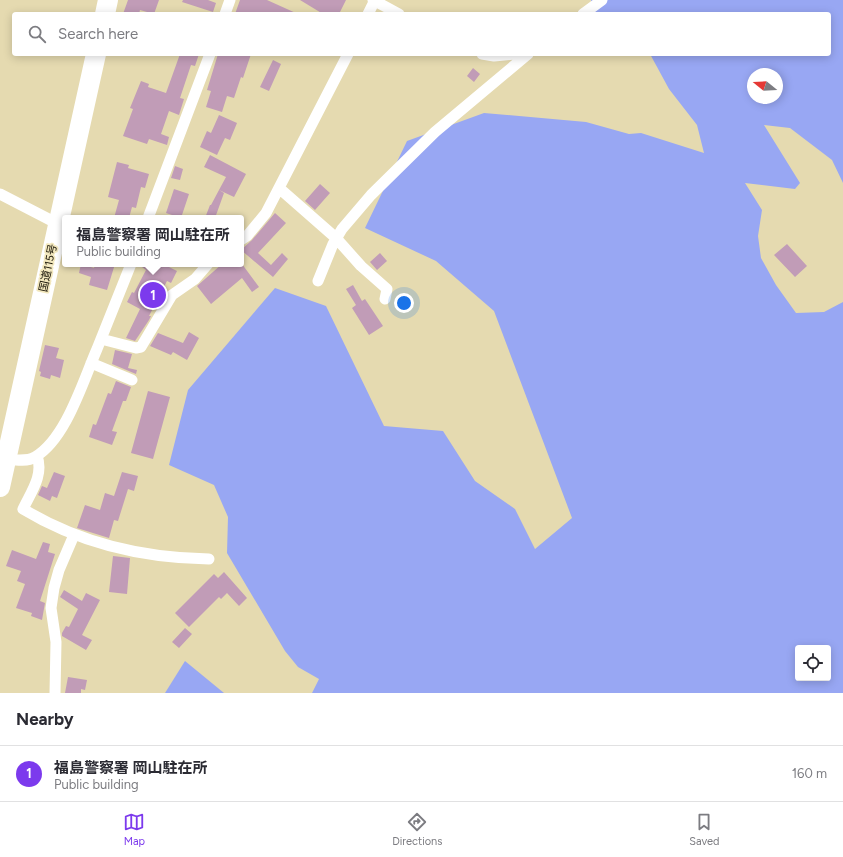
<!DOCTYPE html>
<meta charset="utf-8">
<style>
:root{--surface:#fff;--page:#f7f7f7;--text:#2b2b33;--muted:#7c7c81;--line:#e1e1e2;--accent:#7c3aed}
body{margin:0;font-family:Figtree,"Noto Sans JP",sans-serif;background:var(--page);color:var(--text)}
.controls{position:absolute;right:12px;bottom:12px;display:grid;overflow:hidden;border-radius:4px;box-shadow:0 2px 10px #0003}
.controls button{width:36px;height:36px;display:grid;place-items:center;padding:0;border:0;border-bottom:1px solid var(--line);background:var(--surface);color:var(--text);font:20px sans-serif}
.compass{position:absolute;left:747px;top:68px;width:36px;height:36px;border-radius:50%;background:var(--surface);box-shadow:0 2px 10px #0003;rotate:288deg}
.you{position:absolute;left:404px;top:303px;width:14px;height:14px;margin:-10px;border:3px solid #fff;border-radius:50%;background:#1a73e8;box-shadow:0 0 0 6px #1a73e833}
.badge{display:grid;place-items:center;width:26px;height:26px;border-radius:50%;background:var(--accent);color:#fff;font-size:13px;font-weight:700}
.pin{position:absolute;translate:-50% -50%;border:2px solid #fff;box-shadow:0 1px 4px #0006}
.popup{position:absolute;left:62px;top:215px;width:182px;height:52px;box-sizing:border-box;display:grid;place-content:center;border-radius:4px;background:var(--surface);filter:drop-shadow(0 1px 3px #0005);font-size:13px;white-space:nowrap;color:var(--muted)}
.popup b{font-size:15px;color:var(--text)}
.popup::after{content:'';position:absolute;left:50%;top:100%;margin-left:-8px;border:8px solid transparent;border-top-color:var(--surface)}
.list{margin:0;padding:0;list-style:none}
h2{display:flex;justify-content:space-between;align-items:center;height:52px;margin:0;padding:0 16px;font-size:17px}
h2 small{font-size:13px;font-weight:400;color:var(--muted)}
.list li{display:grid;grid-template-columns:26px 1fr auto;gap:12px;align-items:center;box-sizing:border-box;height:56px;padding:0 16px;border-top:1px solid var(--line)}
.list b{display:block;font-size:15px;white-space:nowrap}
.list p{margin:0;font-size:13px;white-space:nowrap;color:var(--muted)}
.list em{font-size:13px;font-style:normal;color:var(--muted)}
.icon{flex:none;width:22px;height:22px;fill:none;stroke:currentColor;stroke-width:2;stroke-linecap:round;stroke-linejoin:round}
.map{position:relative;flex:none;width:843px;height:693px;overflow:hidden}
.search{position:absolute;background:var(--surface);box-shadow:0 2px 10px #0003;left:12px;right:12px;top:12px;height:44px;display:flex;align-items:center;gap:10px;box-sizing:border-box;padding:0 14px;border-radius:4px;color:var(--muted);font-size:15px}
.sheet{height:108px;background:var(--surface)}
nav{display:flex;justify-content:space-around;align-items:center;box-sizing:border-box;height:56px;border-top:1px solid var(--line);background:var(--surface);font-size:11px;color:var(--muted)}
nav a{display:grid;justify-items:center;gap:2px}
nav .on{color:var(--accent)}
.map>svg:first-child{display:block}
.green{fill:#98a7f3;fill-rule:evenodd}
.building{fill:#c19cb7}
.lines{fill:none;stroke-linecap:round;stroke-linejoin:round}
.street{stroke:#fff;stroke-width:11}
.highway{stroke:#fff;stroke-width:20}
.labels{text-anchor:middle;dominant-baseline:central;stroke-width:3.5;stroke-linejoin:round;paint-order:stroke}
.street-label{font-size:11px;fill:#120e02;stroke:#f2e7bd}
</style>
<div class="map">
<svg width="843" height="693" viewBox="0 0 843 693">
<rect width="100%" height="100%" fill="#e5dab0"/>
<path class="green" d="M 591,0 L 843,0 L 843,183 L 832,160 L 790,128 L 764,125 L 800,183 L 795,189 L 745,183 L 762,210 L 758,236 L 761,258 L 776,285 L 796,313 L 824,312 L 843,302 L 843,693 L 312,693 L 319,679 L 298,667 L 285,651 L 227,553 L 228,517 L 214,485 L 169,465 L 188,390 L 275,288 L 326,306 L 384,426 L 443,431 L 475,481 L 515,509 L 535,549 L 572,518 L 494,311 L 436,261 L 365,228 L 407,141 L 484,113 L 586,122 L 629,134 L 641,133 L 704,153 L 697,125 L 669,89 L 650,54 L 829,54 L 829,14 L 593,14 ZM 753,74 L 777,74 L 777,98 L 753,98 ZM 798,648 L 828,648 L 828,678 L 798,678 Z
M 185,661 L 224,693 L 165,693 Z"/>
<path class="building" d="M 128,0 L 159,0 L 154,14 L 140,10 L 139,14 L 123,14 Z
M 183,0 L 208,0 L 216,3 L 213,12 L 182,2 Z
M 240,0 L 267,0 L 298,14 L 235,14 Z
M 300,0 L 346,0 L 339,14 L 323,14 Z
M 180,54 L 199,54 L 195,66 L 191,65 L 180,98 L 184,99 L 179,115 L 169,111 L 161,134 L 169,137 L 167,145 L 149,139 L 147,144 L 123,136 L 133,109 L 130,108 L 141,81 L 149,84 L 148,87 L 166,93 Z
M 218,54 L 251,54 L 243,78 L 241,77 L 234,98 L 227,96 L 222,112 L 206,107 L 211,91 L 207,90 Z
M 273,60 L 281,64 L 269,91 L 260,87 Z
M 473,68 L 480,74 L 474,82 L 467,76 Z
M 219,115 L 237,123 L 230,140 L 225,138 L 217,155 L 200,147 L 207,131 L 211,133 Z
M 210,155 L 246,174 L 234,197 L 219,190 L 226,177 L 204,167 Z
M 117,162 L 129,165 L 128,168 L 149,174 L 145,188 L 141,187 L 136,208 L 132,207 L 129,218 L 114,218 L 119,200 L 108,197 Z
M 175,166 L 183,169 L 180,180 L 171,178 Z
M 320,184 L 330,193 L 315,210 L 305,201 Z
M 174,189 L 189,194 L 181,218 L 166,213 Z
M 219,190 L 224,193 L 215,218 L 205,218 L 210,205 L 211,205 Z
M 275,213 L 286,223 L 258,253 L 271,265 L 282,253 L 288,259 L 273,277 L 241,250 L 252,240 Z
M 787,244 L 807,266 L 795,277 L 774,255 Z
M 380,253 L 387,261 L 377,270 L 370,262 Z
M 81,264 L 94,268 L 95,264 L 115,264 L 107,290 L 89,285 L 91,277 L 79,273 Z
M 138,264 L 163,264 L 177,271 L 171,283 L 167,281 L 149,316 L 151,316 L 149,320 L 135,341 L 126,338 L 140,309 L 127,302 L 132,292 L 134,293 L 146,270 Z
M 222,264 L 242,264 L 259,287 L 252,292 L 242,278 L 211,304 L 197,286 Z
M 353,285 L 362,301 L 365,299 L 383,326 L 369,335 L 352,308 L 356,305 L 346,289 Z
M 189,332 L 199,338 L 187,360 L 173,352 L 171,355 L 150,346 L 158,333 L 183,343 Z
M 45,345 L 59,348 L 56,358 L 64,360 L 60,378 L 51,375 L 50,379 L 40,376 L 41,372 L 39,371 Z
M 115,350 L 132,354 L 128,368 L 137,370 L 136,374 L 112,364 Z
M 116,381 L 131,387 L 126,401 L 123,401 L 112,431 L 117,432 L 112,445 L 89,437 L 93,424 L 96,425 L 108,393 L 111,394 Z
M 148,391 L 170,397 L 153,459 L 131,453 Z
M 54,472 L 65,476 L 57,498 L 52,496 L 50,501 L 38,495 L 42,486 L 47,488 Z
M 122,472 L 138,476 L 134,491 L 128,489 L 118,521 L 114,520 L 109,538 L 77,528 L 85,505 L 100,510 L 105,493 L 114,496 Z
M 43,542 L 50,544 L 48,552 L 55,554 L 40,601 L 45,603 L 42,620 L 31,616 L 32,613 L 16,608 L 25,584 L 17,581 L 21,571 L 6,566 L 12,550 L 36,559 Z
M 113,556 L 130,558 L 127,594 L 109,592 Z
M 224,572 L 247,598 L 239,606 L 227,593 L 221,599 L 219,597 L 189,627 L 175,613 L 214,574 L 218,578 Z
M 64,590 L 82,601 L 86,593 L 100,600 L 82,635 L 92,640 L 86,650 L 62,636 L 62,633 L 66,626 L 69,627 L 78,609 L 60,597 Z
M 185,628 L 192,634 L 179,648 L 172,642 Z
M 68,677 L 87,680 L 85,690 L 81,689 L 81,693 L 65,693 Z"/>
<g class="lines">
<path class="street" d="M 373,0 L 399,14
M 225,14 L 230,0
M 368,14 L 375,0
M 583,14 L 602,0
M 482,54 L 494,56 L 514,54
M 279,188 L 336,238 L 361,266 L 387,289 L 385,299
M 0,194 L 62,226
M 148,218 L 210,54
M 241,240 L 247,236 L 266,213 L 348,54
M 318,281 L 333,244 L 342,229 L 371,195 L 435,132 L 528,54
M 101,339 L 136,348 L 141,347 L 172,295 L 195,279 L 208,264
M 91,363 L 132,380
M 37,456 C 44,475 31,492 23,509 C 79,543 144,558 209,559
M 5,459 C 15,460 27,462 35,457 C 66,439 83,381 97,349 C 108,321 120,292 131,264
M 55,693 L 56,642 L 51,608 L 54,588 L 59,570 L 74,535"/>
<path class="highway" d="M 105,14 L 108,0
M 0,487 L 96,54"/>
</g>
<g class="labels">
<g class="street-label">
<text transform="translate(48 268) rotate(-78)">国道115号</text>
</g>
</g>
</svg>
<div class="controls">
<button><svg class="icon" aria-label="locate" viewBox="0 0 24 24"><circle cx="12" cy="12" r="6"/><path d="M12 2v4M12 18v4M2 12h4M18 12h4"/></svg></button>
</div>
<svg class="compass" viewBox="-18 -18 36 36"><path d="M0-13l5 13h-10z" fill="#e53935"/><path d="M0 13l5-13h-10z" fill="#7c7c81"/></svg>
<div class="you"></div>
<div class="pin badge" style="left:153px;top:295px">1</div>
<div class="popup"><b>福島警察署 岡山駐在所</b>Public building</div>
<div class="search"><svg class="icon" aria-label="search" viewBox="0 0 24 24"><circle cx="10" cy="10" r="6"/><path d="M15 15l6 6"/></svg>Search here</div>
</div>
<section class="sheet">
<h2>Nearby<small></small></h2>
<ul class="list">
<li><span class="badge">1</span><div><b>福島警察署 岡山駐在所</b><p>Public building</p></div><em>160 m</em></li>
</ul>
</section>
<nav>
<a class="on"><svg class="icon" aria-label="map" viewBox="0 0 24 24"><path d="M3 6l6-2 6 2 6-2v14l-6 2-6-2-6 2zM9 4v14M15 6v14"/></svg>Map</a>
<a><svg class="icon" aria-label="directions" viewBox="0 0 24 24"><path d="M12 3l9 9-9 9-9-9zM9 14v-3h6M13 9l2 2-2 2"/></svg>Directions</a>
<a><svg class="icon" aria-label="saved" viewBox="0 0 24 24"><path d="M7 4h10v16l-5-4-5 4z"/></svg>Saved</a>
</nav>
